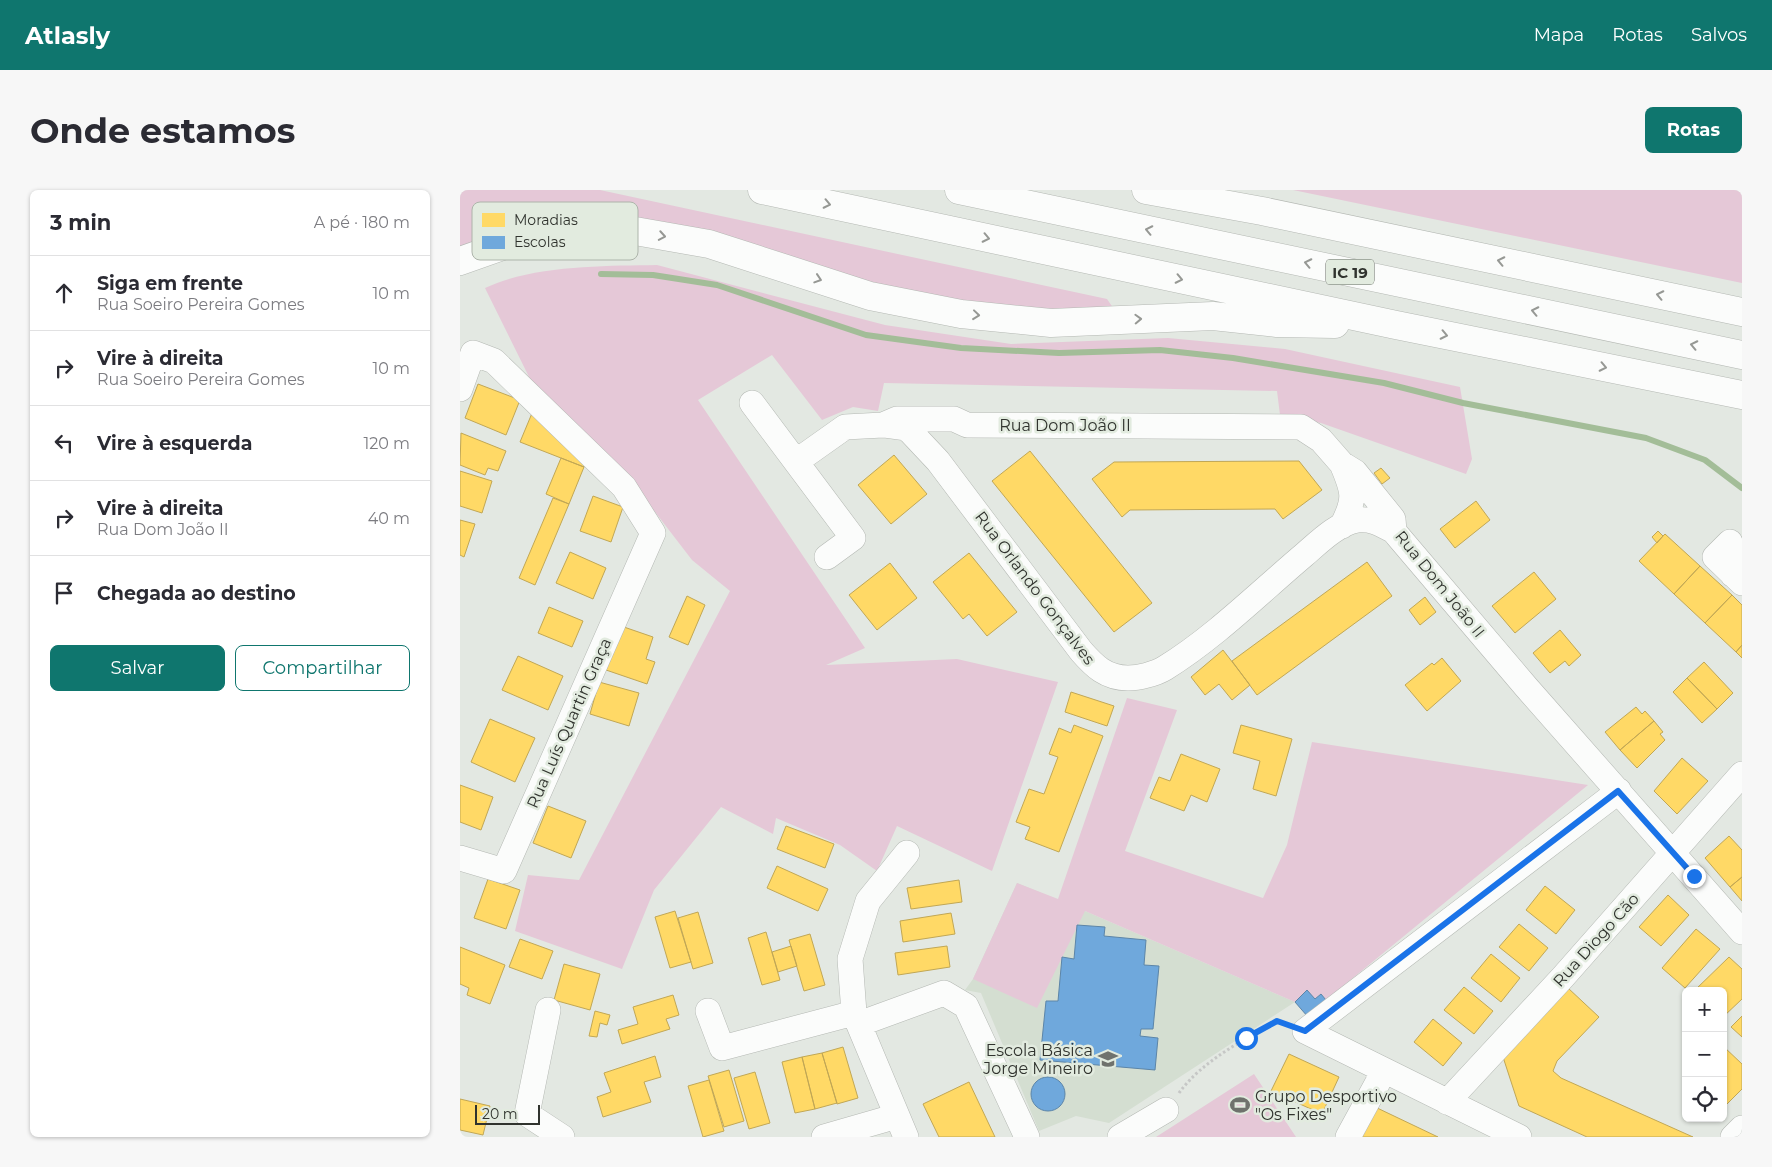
<!DOCTYPE html>
<html lang="pt">
<meta charset="utf-8">
<style>
:root{--surface:#fff;--page:#f7f7f7;--text:#2b2b33;--muted:#7c7c81;--line:#e1e1e2;--accent:#0f766e}
body{margin:0;font-family:Montserrat,sans-serif;background:var(--page);color:var(--text)}
.controls{position:absolute;right:15px;bottom:15px;display:grid;overflow:hidden;border-radius:8px;box-shadow:0 1px 4px #0004}
.controls button{width:45px;height:45px;display:grid;place-items:center;padding:0;border:0;border-bottom:1px solid var(--line);background:var(--surface);color:var(--text);font:25px sans-serif}
.scale{position:absolute;left:15px;bottom:12px;width:65px;box-sizing:border-box;padding-left:5px;border:2px solid #30332e;border-top:0;font-size:14px;line-height:18px;white-space:nowrap;color:#30332e;-webkit-text-stroke:4px #e2ebdf;paint-order:stroke}
.stop{position:absolute;width:15px;height:15px;margin:-11px;border:4px solid #1a73e8;border-radius:50%;background:#fff}
.stop.end{background:#1a73e8;border-color:#fff;box-shadow:0 1px 5px #0008}
.list{margin:0;padding:0;list-style:none}
h2{display:flex;justify-content:space-between;align-items:center;height:65px;margin:0;padding:0 20px;font-size:21px}
h2 small{font-size:16px;font-weight:400;color:var(--muted)}
.list li{display:grid;grid-template-columns:32px 1fr auto;gap:15px;align-items:center;box-sizing:border-box;height:75px;padding:0 20px;border-top:1px solid var(--line)}
.list b{display:block;font-size:19px;white-space:nowrap}
.list p{margin:0;font-size:16px;white-space:nowrap;color:var(--muted)}
.list em{font-size:16px;font-style:normal;color:var(--muted)}
.actions{display:flex;gap:10px;padding:15px 20px}
.actions a{flex:1;padding:11px 0;border:1px solid var(--accent);border-radius:8px;text-align:center;font-size:18px;color:var(--accent)}
.actions .main{background:var(--accent);color:#fff}
.icon{flex:none;width:28px;height:28px;fill:none;stroke:currentColor;stroke-width:2;stroke-linecap:round;stroke-linejoin:round}
.map{position:relative;flex:none;width:1282px;height:947px;overflow:hidden;border-radius:8px}
header{display:flex;align-items:center;gap:30px;box-sizing:border-box;height:70px;padding:0 25px;background:var(--accent);color:#fff}
header strong{font-size:24px}
nav{display:flex;gap:28px;margin-inline-start:auto;font-size:18px}
.intro{display:flex;align-items:center;justify-content:space-between;box-sizing:border-box;height:120px;padding:0 30px}
h1{margin:0;font-size:35px}
.button{padding:12px 22px;border-radius:8px;background:var(--accent);color:#fff;font-size:18px;font-weight:700}
main{display:flex;gap:30px;padding:0 30px}
aside{flex:1;background:var(--surface);border-radius:8px;box-shadow:0 1px 4px #0004}
.map>svg:first-child{display:block}
.built{fill:#d4ded1}
.green{fill:#e5c8d7}
.homes{fill:#ffd966;stroke:#c1a755}
.schools{fill:#6fa8dc;stroke:#5c85a8}
.lines{fill:none;stroke-linecap:round;stroke-linejoin:round}
.stream{stroke:#a3bd98;stroke-width:6}
.minor-casing{stroke:#b4b8b3;stroke-width:26}
.highway-casing{stroke:#b4b8b3;stroke-width:29}
.path{stroke:#c6c7c6;stroke-width:3;stroke-dasharray:2.5 2.5;stroke-linecap:butt}
.minor{stroke:#fbfcfb;stroke-width:25}
.highway{stroke:#fbfcfb;stroke-width:28}
.oneway{stroke:#969894}
.route{stroke:#1a73e8;stroke-width:6}
.labels{text-anchor:middle;dominant-baseline:central;stroke-width:5;stroke-linejoin:round;paint-order:stroke}
.shield{fill:#e2ebdf;stroke:#656a63;stroke-width:1}
.shield-label{font-size:15px;font-weight:bold;fill:#30332e}
.street-label{font-size:16px;fill:#30332e;stroke:#e2ebdf}
.poi-label{font-size:16px;fill:#30332e;stroke:#e2ebdf;text-anchor:end}
.key{fill:#e2ebdf;stroke:#adb4aa;stroke-width:1}
.key-label{font-size:14px;fill:#30332e}
</style>
<header>
<strong>Atlasly</strong>
<nav><a>Mapa</a><a>Rotas</a><a>Salvos</a></nav>
</header>
<div class="intro"><h1>Onde estamos</h1><a class="button">Rotas</a></div>
<main>
<aside>
<h2>3 min<small>A pé · 180 m</small></h2>
<ul class="list">
<li><svg class="icon" aria-label="ahead" viewBox="0 0 24 24"><path d="M12 20V5M6 11l6-6 6 6"/></svg><div><b>Siga em frente</b><p>Rua Soeiro Pereira Gomes</p></div><em>10 m</em></li>
<li><svg class="icon" aria-label="right" viewBox="0 0 24 24"><path d="M7 20v-9h11M14 6l5 5-5 5"/></svg><div><b>Vire à direita</b><p>Rua Soeiro Pereira Gomes</p></div><em>10 m</em></li>
<li><svg class="icon" aria-label="left" viewBox="0 0 24 24"><path d="M17 20v-9H6M10 6l-5 5 5 5"/></svg><div><b>Vire à esquerda</b></div><em>120 m</em></li>
<li><svg class="icon" aria-label="right" viewBox="0 0 24 24"><path d="M7 20v-9h11M14 6l5 5-5 5"/></svg><div><b>Vire à direita</b><p>Rua Dom João II</p></div><em>40 m</em></li>
<li><svg class="icon" aria-label="arrive" viewBox="0 0 24 24"><path d="M6 21V4h12l-3 4 3 4H6"/></svg><div><b>Chegada ao destino</b></div></li>
</ul>
<div class="actions"><a class="main">Salvar</a><a>Compartilhar</a></div>
</aside>
<div class="map">
<svg width="1282" height="947" viewBox="0 0 1282 947">
<rect width="100%" height="100%" fill="#e3e8e2"/>
<path class="built" d="M 557,693 L 625,721 L 835,812 L 649,933 L 616,926 L 579,941 L 521,803 L 505,800 L 513,789 Z"/>
<path class="green" d="M 0,0 L 140,0 L 647,109 L 656,122 L 512,118 L 403,94 L 312,60 L 182,34 L 105,32 L 44,40 L 0,61 Z
M 833,0 L 1282,0 L 1282,93 Z
M 197,75 L 425,135 L 551,154 L 708,148 L 825,159 L 1000,197 L 1012,269 L 1006,284 L 861,233 L 820,225 L 817,201 L 424,193 L 418,221 L 393,217 L 362,230 L 312,165 L 238,210 L 405,458 L 366,475 L 497,469 L 598,492 L 532,681 L 437,636 L 417,681 L 380,655 L 316,628 L 313,644 L 261,617 L 194,700 L 162,779 L 55,741 L 68,685 L 119,690 L 270,401 L 232,370 L 172,292 L 75,199 L 25,98 C 74,75 144,76 197,75 Z
M 667,508 L 717,520 L 665,661 L 803,708 L 827,655 L 852,552 L 1128,595 L 866,810 L 861,804 L 855,809 L 847,801 L 835,812 L 625,721 L 577,818 L 513,789 L 557,693 L 598,709 Z
M 794,884 L 836,947 L 696,947 Z"/>
<path class="homes" d="M 18,194 L 60,210 L 46,245 L 5,228 Z
M 75,216 L 129,264 L 124,277 L 60,252 Z
M 1,243 L 46,261 L 38,281 L 28,278 L 25,285 L 0,275 Z
M 570,261 L 692,413 L 654,442 L 532,291 Z
M 434,265 L 467,304 L 431,334 L 398,295 Z
M 101,268 L 124,277 L 109,314 L 86,304 Z
M 839,271 L 862,300 L 823,329 L 815,319 L 670,320 L 662,327 L 632,289 L 654,272 Z
M 921,278 L 930,288 L 922,294 L 914,283 Z
M 0,281 L 32,291 L 22,323 L 0,316 Z
M 133,306 L 163,317 L 151,352 L 120,341 Z
M 93,308 L 109,314 L 75,395 L 59,388 Z
M 1016,311 L 1030,330 L 995,358 L 980,339 Z
M 0,330 L 15,334 L 4,367 L 0,365 Z
M 1198,341 L 1203,346 L 1197,353 L 1192,347 Z
M 1205,344 L 1240,376 L 1214,404 L 1179,371 Z
M 110,362 L 146,378 L 133,409 L 96,393 Z
M 509,363 L 557,422 L 527,446 L 509,424 L 503,429 L 473,392 Z
M 907,372 L 932,406 L 797,505 L 772,471 Z
M 430,373 L 457,408 L 417,440 L 389,405 Z
M 1240,376 L 1272,405 L 1245,433 L 1214,404 Z
M 1074,382 L 1096,409 L 1055,443 L 1032,416 Z
M 1272,405 L 1282,415 L 1282,455 L 1276,462 L 1245,433 Z
M 227,406 L 245,415 L 228,455 L 209,447 Z
M 965,407 L 976,422 L 960,435 L 949,420 Z
M 89,417 L 123,431 L 112,457 L 78,443 Z
M 161,436 L 193,447 L 186,469 L 195,472 L 187,494 L 146,480 Z
M 1100,440 L 1121,465 L 1109,476 L 1105,471 L 1090,483 L 1073,463 Z
M 1282,455 L 1282,468 L 1276,462 Z
M 763,460 L 790,495 L 772,510 L 759,494 L 745,505 L 731,487 Z
M 58,466 L 103,486 L 88,520 L 42,500 Z
M 982,468 L 1001,491 L 967,521 L 945,495 L 972,473 L 974,475 Z
M 1244,472 L 1273,503 L 1257,519 L 1227,488 Z
M 1227,488 L 1257,519 L 1242,533 L 1213,502 Z
M 139,492 L 179,503 L 169,536 L 130,524 Z
M 611,502 L 654,516 L 647,536 L 605,522 Z
M 1176,517 L 1182,524 L 1185,521 L 1194,531 L 1160,560 L 1145,542 Z
M 30,529 L 75,548 L 55,592 L 11,572 Z
M 1194,531 L 1203,542 L 1200,544 L 1205,550 L 1177,578 L 1160,560 Z
M 614,535 L 643,546 L 599,662 L 565,649 L 570,637 L 556,632 L 569,599 L 584,604 L 598,567 L 589,564 L 599,538 L 611,543 Z
M 781,535 L 832,549 L 816,606 L 793,599 L 800,571 L 773,563 Z
M 721,564 L 760,579 L 747,612 L 731,605 L 724,621 L 690,608 L 699,587 L 710,591 Z
M 1222,568 L 1248,591 L 1217,624 L 1194,601 Z
M 0,595 L 33,607 L 21,640 L 0,632 Z
M 88,616 L 126,631 L 111,668 L 73,653 Z
M 326,636 L 374,654 L 365,678 L 317,659 Z
M 1269,646 L 1282,660 L 1282,687 L 1270,697 L 1245,668 Z
M 317,676 L 368,699 L 358,721 L 307,698 Z
M 1282,687 L 1282,711 L 1270,697 Z
M 28,689 L 60,700 L 46,739 L 14,728 Z
M 499,690 L 502,712 L 451,719 L 447,698 Z
M 1085,696 L 1115,720 L 1096,744 L 1066,720 Z
M 1208,705 L 1229,725 L 1201,756 L 1179,737 Z
M 215,721 L 231,772 L 210,778 L 195,727 Z
M 238,722 L 253,773 L 233,779 L 218,728 Z
M 491,723 L 495,744 L 443,752 L 440,731 Z
M 1059,734 L 1088,758 L 1069,781 L 1039,757 Z
M 1236,739 L 1260,759 L 1225,798 L 1202,778 Z
M 306,742 L 320,790 L 302,795 L 288,748 Z
M 350,744 L 365,795 L 344,801 L 329,750 Z
M 60,749 L 93,761 L 82,789 L 49,777 Z
M 331,756 L 337,776 L 318,782 L 312,762 Z
M 487,756 L 490,777 L 438,785 L 435,763 Z
M 0,757 L 45,775 L 30,814 L 7,805 L 9,798 L 0,794 Z
M 1031,764 L 1060,788 L 1041,812 L 1011,788 Z
M 1269,767 L 1282,779 L 1282,809 L 1263,827 L 1263,801 L 1234,801 Z
M 104,774 L 140,784 L 130,820 L 94,810 Z
M 1004,797 L 1033,821 L 1014,844 L 984,820 Z
M 1108,798 L 1139,827 L 1097,871 L 1093,881 L 1101,888 L 1233,947 L 1127,947 L 1059,916 L 1043,867 Z
M 213,805 L 219,825 L 206,829 L 210,839 L 162,854 L 158,840 L 178,834 L 173,817 Z
M 135,821 L 150,825 L 147,835 L 140,833 L 137,847 L 129,846 Z
M 1282,826 L 1282,847 L 1271,837 Z
M 973,829 L 1002,853 L 983,876 L 954,852 Z
M 1263,856 L 1282,874 L 1282,899 L 1263,918 Z
M 383,857 L 398,908 L 377,914 L 362,863 Z
M 362,863 L 377,913 L 355,919 L 342,867 Z
M 829,864 L 879,887 L 862,924 L 811,901 Z
M 195,866 L 201,887 L 184,892 L 191,912 L 143,927 L 137,907 L 151,902 L 144,883 Z
M 342,867 L 355,919 L 335,923 L 322,872 Z
M 269,880 L 284,931 L 264,937 L 248,886 Z
M 295,882 L 310,933 L 289,939 L 274,888 Z
M 249,890 L 264,941 L 243,947 L 228,896 Z
M 509,892 L 535,947 L 479,947 L 463,914 Z
M 0,909 L 30,916 L 23,945 L 0,940 Z
M 913,916 L 978,947 L 900,947 Z"/>
<path class="schools" d="M 617,735 L 645,737 L 644,746 L 686,750 L 684,775 L 699,776 L 693,839 L 681,839 L 680,846 L 698,848 L 695,880 L 580,870 L 586,811 L 598,811 L 602,767 L 614,769 Z
M 847,800 L 855,809 L 861,804 L 866,810 L 848,827 L 835,812 Z
M571 904a17 17 0 1 1 34 0a17 17 0 1 1-34 0Z"/>
<g class="lines">
<path class="stream" d="M 141,84 L 193,85 L 257,95 L 406,145 L 501,158 L 599,163 L 700,160 L 773,168 L 924,193 L 1003,213 L 1186,248 L 1245,270 L 1282,298"/>
<defs>
<path id="minor" d="M 0,199 L 13,163 L 34,171 L 164,297 L 193,343 L 44,681 L 0,668
M 292,213 L 393,348 L 367,367
M 425,235 L 447,238 L 478,271 L 621,461 C 634,476 646,488 668,488 C 679,488 695,484 705,478 C 755,447 799,403 844,365 C 859,352 878,333 898,330 C 912,328 922,335 934,341
M 337,271 L 385,237 L 423,235 L 437,229 L 494,229 L 507,235 L 841,237 L 861,250 L 882,274 L 895,282 L 933,329 L 934,341 L 937,345 L 1067,498 L 1282,742
M 882,274 C 894,302 896,309 882,336
M 1273,385 L 1270,352 L 1255,367 L 1282,393
M 88,820 L 67,924 L 102,947
M 248,821 L 262,858 L 394,823
M 399,834 L 484,803 L 506,816 L 567,947
M 987,912 L 1103,787 L 1282,584
M 364,947 L 437,926
M 446,947 L 394,823 L 390,769 L 408,711 L 447,663
M 660,947 L 706,920
M 888,947 L 924,881
M 1059,947 L 845,841 L 1159,601
M 1273,947 L 1282,938"/>
<path id="highway" d="M 302,0 L 936,135 L 1282,205
M 499,0 L 1282,165
M 686,0 L 802,21 L 1282,122
M 0,71 L 68,47 L 175,41 L 249,54 L 410,106 L 501,124 L 591,133 L 753,126 L 817,133 L 875,134"/>
</defs>
<use href="#minor" class="minor-casing"/>
<use href="#highway" class="highway-casing"/>
<path class="path" d="M 719,903 C 741,872 783,850 817,831 L 825,834"/>
<use href="#minor" class="minor"/>
<use href="#highway" class="highway"/>
</g>
<defs><path id="oneway-chevron" d="M-2-3.5L2.5 0L-2 3.5" fill="none" stroke-width="1.6" stroke-linecap="round" stroke-linejoin="round" transform="scale(1.25)"/></defs>
<g class="oneway">
<use href="#oneway-chevron" transform="translate(367 14) rotate(12)"/>
<use href="#oneway-chevron" transform="translate(689 40) rotate(-168)"/>
<use href="#oneway-chevron" transform="translate(202 46) rotate(10)"/>
<use href="#oneway-chevron" transform="translate(526 48) rotate(12)"/>
<use href="#oneway-chevron" transform="translate(1041 71) rotate(-168)"/>
<use href="#oneway-chevron" transform="translate(848 73) rotate(-168)"/>
<use href="#oneway-chevron" transform="translate(358 89) rotate(18)"/>
<use href="#oneway-chevron" transform="translate(719 89) rotate(12)"/>
<use href="#oneway-chevron" transform="translate(1200 105) rotate(-168)"/>
<use href="#oneway-chevron" transform="translate(1075 121) rotate(-168)"/>
<use href="#oneway-chevron" transform="translate(516 125) rotate(6)"/>
<use href="#oneway-chevron" transform="translate(678 129) rotate(-2)"/>
<use href="#oneway-chevron" transform="translate(984 145) rotate(12)"/>
<use href="#oneway-chevron" transform="translate(1234 155) rotate(-168)"/>
<use href="#oneway-chevron" transform="translate(1143 177) rotate(12)"/>
</g>
<g class="lines">
<path class="route" d="M 786,848 L 817,831 L 845,841 L 1158,601 L 1234,686"/>
</g>
<defs>
<symbol id="school-bare" viewBox="-9 -9 18 18"><path d="M0-5L7-2L0 1L-7-2ZM-4 1L0 2.5L4 1V4Q0 6-4 4Z" fill="#6f726d" stroke="#e2ebdf" stroke-width="2.5" paint-order="stroke"/></symbol>
<symbol id="stadium-bare" viewBox="-9 -9 18 18"><path d="M0-5a6.5 5 0 1 0 0 10a6.5 5 0 1 0 0-10ZM-3.5-1.8h7v3.6h-7Z" fill="#6f726d" stroke="#e2ebdf" stroke-width="2.5" paint-order="stroke"/></symbol>
</defs>
<g fill-rule="evenodd">
<use href="#school-bare" x="634" y="855" width="28" height="28"/>
<use href="#stadium-bare" x="766" y="901" width="28" height="28"/>
</g>
<g class="labels">
<rect class="shield" x="866" y="69.5" width="48" height="25" rx="4"/>
<g class="shield-label">
<text x="890" y="82">IC 19</text>
</g>
<g class="street-label">
<text x="605" y="235">Rua Dom João II</text>
<text transform="translate(980 394) rotate(51)">Rua Dom João II</text>
<text transform="translate(575 398) rotate(53)">Rua Orlando Gonçalves</text>
<text transform="translate(109 533) rotate(-66)">Rua Luís Quartin Graça</text>
<text transform="translate(1136 750) rotate(-48)">Rua Diogo Cão</text>
</g>
<g class="poi-label">
<text x="633" y="860">Escola Básica<tspan x="633" dy="18">Jorge Mineiro</tspan></text>
<text x="795" y="906" text-anchor="start">Grupo Desportivo<tspan x="795" dy="18">"Os Fixes"</tspan></text>
</g>
</g>
<rect x="12" y="12" width="166" height="58" rx="8" class="key"/>
<rect x="22" y="23" width="23" height="14" fill="#ffd966"/>
<rect x="22" y="46" width="23" height="13" fill="#6fa8dc"/>
<g class="key-label">
<text x="54" y="35">Moradias</text>
<text x="54" y="57">Escolas</text>
</g>
</svg>
<div class="controls">
<button>+</button>
<button>−</button>
<button><svg class="icon" aria-label="locate" viewBox="0 0 24 24"><circle cx="12" cy="12" r="6"/><path d="M12 2v4M12 18v4M2 12h4M18 12h4"/></svg></button>
</div>
<div class="scale">20 m</div>
<div class="stop" style="left:786px;top:848px"></div>
<div class="stop end" style="left:1234px;top:686px"></div>
</div>
</main>
